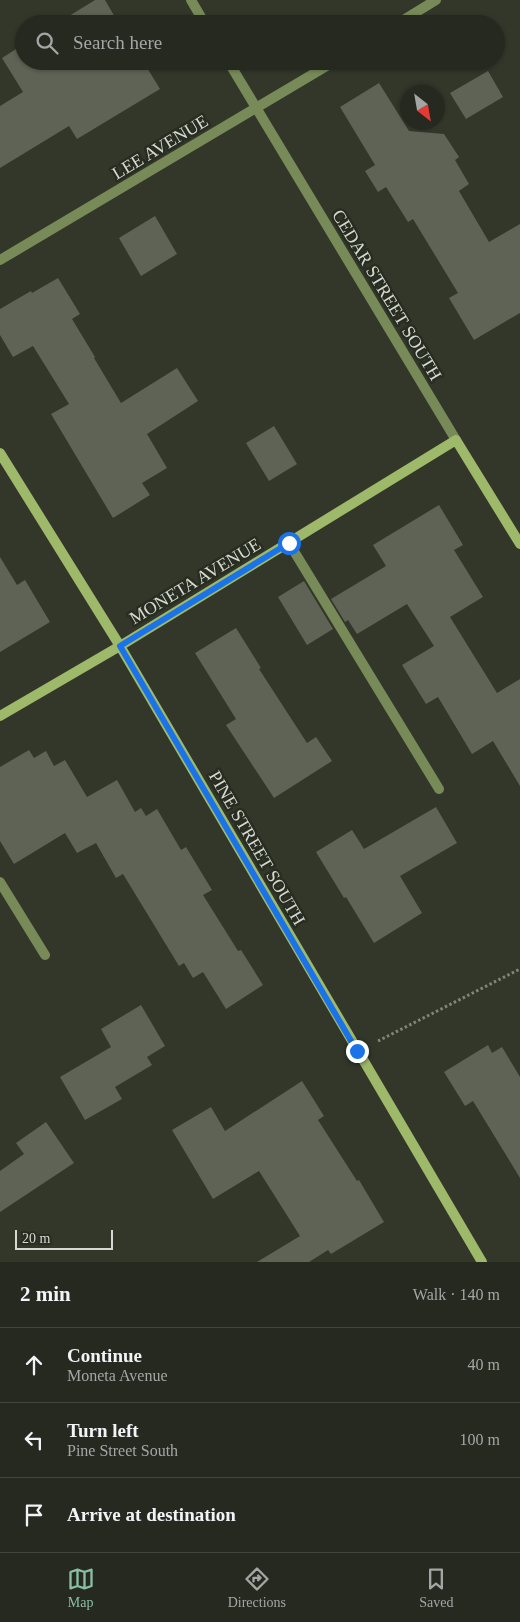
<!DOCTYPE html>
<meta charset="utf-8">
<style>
:root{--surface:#262920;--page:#32352d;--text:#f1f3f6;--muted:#a4a6a5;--line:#42453e;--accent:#8abfa5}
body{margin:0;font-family:Georgia,serif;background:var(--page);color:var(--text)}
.compass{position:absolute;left:400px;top:85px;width:45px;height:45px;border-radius:50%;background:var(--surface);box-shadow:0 1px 4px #0004;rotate:149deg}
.scale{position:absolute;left:15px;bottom:12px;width:98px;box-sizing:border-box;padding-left:5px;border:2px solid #d6d9d1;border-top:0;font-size:14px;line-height:18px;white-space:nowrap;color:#d6d9d1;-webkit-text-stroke:4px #282d21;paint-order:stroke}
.stop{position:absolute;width:15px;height:15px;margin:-11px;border:4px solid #1a73e8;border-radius:50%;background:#fff}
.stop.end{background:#1a73e8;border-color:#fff;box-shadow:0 1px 5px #0008}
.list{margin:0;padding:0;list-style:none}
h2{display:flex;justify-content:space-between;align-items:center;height:65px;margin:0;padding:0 20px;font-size:21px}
h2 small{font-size:16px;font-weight:400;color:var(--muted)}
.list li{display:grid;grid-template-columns:32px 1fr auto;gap:15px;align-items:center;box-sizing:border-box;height:75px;padding:0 20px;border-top:1px solid var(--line)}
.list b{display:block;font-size:19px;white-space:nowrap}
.list p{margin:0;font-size:16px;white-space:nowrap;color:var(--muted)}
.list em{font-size:16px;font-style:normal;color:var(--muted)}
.icon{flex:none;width:28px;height:28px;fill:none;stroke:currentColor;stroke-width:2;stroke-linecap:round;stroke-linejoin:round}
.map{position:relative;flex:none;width:520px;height:1262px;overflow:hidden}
.search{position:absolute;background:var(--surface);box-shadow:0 1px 4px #0004;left:15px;right:15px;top:15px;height:55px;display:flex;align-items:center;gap:12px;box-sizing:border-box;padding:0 18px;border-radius:28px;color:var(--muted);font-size:19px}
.sheet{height:290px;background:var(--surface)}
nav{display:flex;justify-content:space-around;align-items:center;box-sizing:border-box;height:70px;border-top:1px solid var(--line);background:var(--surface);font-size:14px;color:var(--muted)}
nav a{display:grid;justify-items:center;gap:2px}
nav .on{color:var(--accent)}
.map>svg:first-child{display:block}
.building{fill:#5e6355}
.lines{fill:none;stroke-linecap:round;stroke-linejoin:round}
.path{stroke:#81857a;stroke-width:3;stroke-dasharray:2.5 2.5;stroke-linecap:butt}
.lane{stroke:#798a59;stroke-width:10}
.street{stroke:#798a59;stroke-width:10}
.secondary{stroke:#9fb96a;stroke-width:10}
.route{stroke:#1a73e8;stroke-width:6}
.labels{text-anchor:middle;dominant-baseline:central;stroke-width:5;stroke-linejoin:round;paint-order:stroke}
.street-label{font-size:18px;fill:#d6d9d1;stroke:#282d21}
</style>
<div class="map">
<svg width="520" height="1262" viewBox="0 0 520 1262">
<rect width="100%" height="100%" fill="#32372a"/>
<path class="building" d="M 95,0 L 105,0 L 119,24 L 56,24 Z
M 24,44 L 24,61 L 143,61 L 160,89 L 77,139 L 69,126 L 0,168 L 0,106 L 23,92 L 2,58 Z
M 488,71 L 503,97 L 466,119 L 450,93 Z
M 379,83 L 409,131 L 444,134 L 459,157 L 455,160 L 469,184 L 459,191 L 489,242 L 520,224 L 520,313 L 474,340 L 449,298 L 458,293 L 413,219 L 408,222 L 386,187 L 378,192 L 365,171 L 375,165 L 340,107 Z
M 155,216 L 177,254 L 141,276 L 119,238 Z
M 58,278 L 80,314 L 72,319 L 95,357 L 94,358 L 121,403 L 177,368 L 198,401 L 147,434 L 167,468 L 142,483 L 150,495 L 113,518 L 51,414 L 69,404 L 33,346 L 13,357 L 0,335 L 0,309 L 31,291 L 32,293 Z
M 274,426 L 297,464 L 269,481 L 246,443 Z
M 439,505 L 463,545 L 454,550 L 483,597 L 450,617 L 497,693 L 520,679 L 520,786 L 493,741 L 472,754 L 438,697 L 426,704 L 402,665 L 434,646 L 407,604 L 357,634 L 348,620 L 345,622 L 331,599 L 386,566 L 373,545 Z
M 0,557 L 17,585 L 25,580 L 50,622 L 0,652 Z
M 304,581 L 333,629 L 307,645 L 278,597 Z
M 236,628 L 261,668 L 259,669 L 307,743 L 316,737 L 332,761 L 274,798 L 226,725 L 236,719 L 195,653 Z
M 29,750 L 34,758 L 46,751 L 54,766 L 65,760 L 87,797 L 117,780 L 135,812 L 141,808 L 146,816 L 157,809 L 181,850 L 186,847 L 212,890 L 203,895 L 238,951 L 241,950 L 263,985 L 226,1009 L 203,972 L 193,978 L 184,963 L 179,966 L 123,874 L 116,878 L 96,843 L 77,853 L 65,833 L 14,864 L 0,841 L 0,767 Z
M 436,807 L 457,843 L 400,876 L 422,913 L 374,943 L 346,897 L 344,898 L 316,852 L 352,830 L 364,849 Z
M 141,1005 L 165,1046 L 147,1057 L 152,1065 L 115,1087 L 122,1099 L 85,1120 L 60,1077 L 111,1047 L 101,1029 Z
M 488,1045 L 492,1053 L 502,1047 L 520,1077 L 520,1178 L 473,1101 L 465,1106 L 444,1072 Z
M 302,1081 L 324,1116 L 318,1120 L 357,1181 L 359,1180 L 384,1222 L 331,1254 L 328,1250 L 309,1262 L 257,1262 L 300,1236 L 259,1171 L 213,1199 L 172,1130 L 211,1107 L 225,1131 Z
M 46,1122 L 74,1163 L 0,1212 L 0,1171 L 24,1154 L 16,1143 Z"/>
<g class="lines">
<path class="path" d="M 378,1041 L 520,969"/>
<path class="lane" d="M 289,543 L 439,789
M 0,882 L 45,955"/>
<path class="street" d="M 191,0 L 205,24
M 397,24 L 436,0
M 228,61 L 456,440
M 0,260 L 335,61"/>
<path class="secondary" d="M 0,453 L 120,646 L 482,1262
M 0,716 L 120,646 L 456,440 L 520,544"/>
</g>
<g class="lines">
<path class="route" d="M 289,543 L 120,646 L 357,1051"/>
</g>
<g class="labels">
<g class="street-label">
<text transform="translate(160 147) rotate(-31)">LEE AVENUE</text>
<text transform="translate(387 295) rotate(59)">CEDAR STREET SOUTH</text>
<text transform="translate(195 581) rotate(-31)">MONETA AVENUE</text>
<text transform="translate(257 848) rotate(60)">PINE STREET SOUTH</text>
</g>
</g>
</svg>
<svg class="compass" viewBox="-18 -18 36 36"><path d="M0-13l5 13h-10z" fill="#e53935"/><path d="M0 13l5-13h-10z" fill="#a4a6a5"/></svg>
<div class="scale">20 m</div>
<div class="stop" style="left:289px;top:543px"></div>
<div class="stop end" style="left:357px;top:1051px"></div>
<div class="search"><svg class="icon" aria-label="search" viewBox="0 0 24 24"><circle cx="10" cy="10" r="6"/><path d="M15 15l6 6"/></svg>Search here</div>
</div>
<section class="sheet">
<h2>2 min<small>Walk · 140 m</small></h2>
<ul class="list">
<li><svg class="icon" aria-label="ahead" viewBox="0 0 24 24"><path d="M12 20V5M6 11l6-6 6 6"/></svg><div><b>Continue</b><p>Moneta Avenue</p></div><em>40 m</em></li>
<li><svg class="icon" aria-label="left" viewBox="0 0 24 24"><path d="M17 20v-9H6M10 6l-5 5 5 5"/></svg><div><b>Turn left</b><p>Pine Street South</p></div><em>100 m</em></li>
<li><svg class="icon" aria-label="arrive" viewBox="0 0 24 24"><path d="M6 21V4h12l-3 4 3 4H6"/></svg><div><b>Arrive at destination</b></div></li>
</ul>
</section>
<nav>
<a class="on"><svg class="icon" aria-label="map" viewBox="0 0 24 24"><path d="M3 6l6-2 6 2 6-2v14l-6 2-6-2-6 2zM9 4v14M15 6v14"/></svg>Map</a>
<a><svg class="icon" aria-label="directions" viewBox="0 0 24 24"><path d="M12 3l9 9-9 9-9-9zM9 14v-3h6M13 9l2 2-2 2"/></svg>Directions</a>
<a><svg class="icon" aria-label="saved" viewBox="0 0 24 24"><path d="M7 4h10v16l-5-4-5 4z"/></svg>Saved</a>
</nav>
